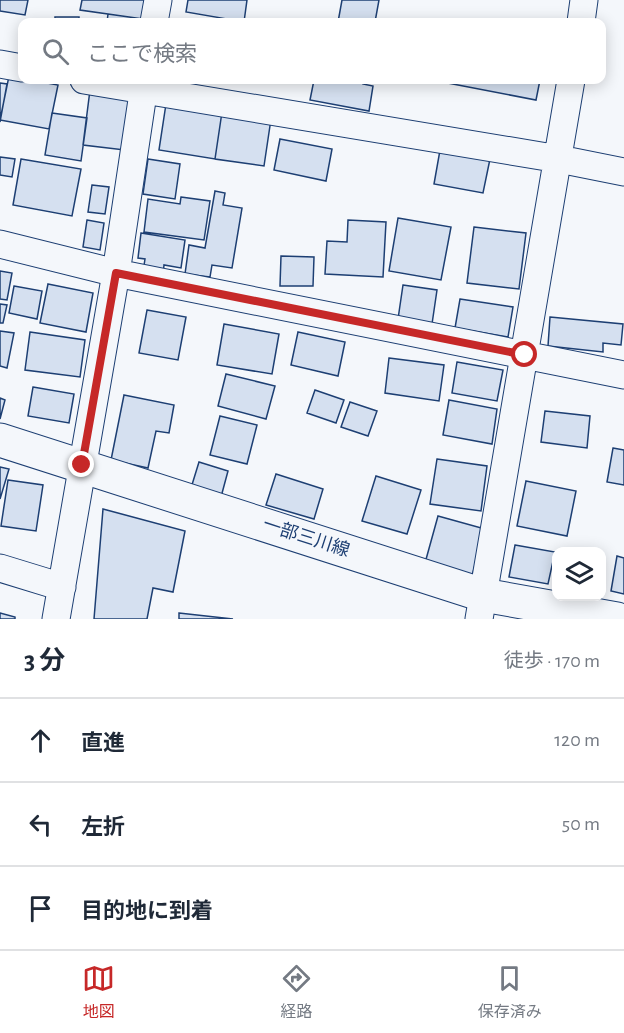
<!DOCTYPE html>
<html lang="ja">
<meta charset="utf-8">
<style>
:root{--surface:#fff;--page:#f2f2f3;--text:#1f2937;--muted:#747a83;--line:#e0e1e3;--accent:#c62828}
body{margin:0;font-family:"Alegreya Sans","Noto Sans JP",sans-serif;background:var(--page);color:var(--text)}
.controls{position:absolute;right:18px;bottom:18px;display:grid;overflow:hidden;border-radius:12px;box-shadow:0 3px 15px #0003}
.controls button{width:54px;height:54px;display:grid;place-items:center;padding:0;border:0;border-bottom:2px solid var(--line);background:var(--surface);color:var(--text);font:30px sans-serif}
.stop{position:absolute;width:18px;height:18px;margin:-14px;border:4px solid #c62828;border-radius:50%;background:#fff}
.stop.end{background:#c62828;border-color:#fff;box-shadow:0 2px 6px #0008}
.list{margin:0;padding:0;list-style:none}
h2{display:flex;justify-content:space-between;align-items:center;height:78px;margin:0;padding:0 24px;font-size:26px}
h2 small{font-size:20px;font-weight:400;color:var(--muted)}
.list li{display:grid;grid-template-columns:39px 1fr auto;gap:18px;align-items:center;box-sizing:border-box;height:84px;padding:0 24px;border-top:2px solid var(--line)}
.list b{display:block;font-size:22px;white-space:nowrap}
.list em{font-size:20px;font-style:normal;color:var(--muted)}
.icon{flex:none;width:33px;height:33px;fill:none;stroke:currentColor;stroke-width:2;stroke-linecap:round;stroke-linejoin:round}
.map{position:relative;flex:none;width:624px;height:619px;overflow:hidden}
.search{position:absolute;background:var(--surface);box-shadow:0 3px 15px #0003;left:18px;right:18px;top:18px;height:66px;display:flex;align-items:center;gap:15px;box-sizing:border-box;padding:0 21px;border-radius:12px;color:var(--muted);font-size:22px}
.sheet{height:330px;background:var(--surface)}
nav{display:flex;justify-content:space-around;align-items:center;box-sizing:border-box;height:84px;border-top:2px solid var(--line);background:var(--surface);font-size:16px;color:var(--muted)}
nav a{display:grid;justify-items:center;gap:3px}
nav .on{color:var(--accent)}
.map>svg:first-child{display:block}
.building{fill:#d5e0f0;stroke:#1d3f73;stroke-width:1.5}
.lines{fill:none;stroke-linecap:round;stroke-linejoin:round}
.minor-casing{stroke:#1d3f73;stroke-width:29}
.major-casing{stroke:#1d3f73;stroke-width:35}
.minor{stroke:#f4f7fb;stroke-width:27}
.major{stroke:#f4f7fb;stroke-width:33}
.route{stroke:#c62828;stroke-width:8}
.labels{text-anchor:middle;dominant-baseline:central;stroke-width:4.5;stroke-linejoin:round;paint-order:stroke}
.street-label{font-size:18px;fill:#1d3f73;stroke:#f4f7fb}
</style>
<div class="map">
<svg width="624" height="619" viewBox="0 0 624 619">
<rect width="100%" height="100%" fill="#f4f7fb"/>
<path class="building" d="M 0,0 L 28,0 L 25,15 L 0,11 Z
M 82,0 L 152,0 L 150,20 L 80,10 Z
M 188,0 L 247,0 L 244,22 L 186,12 Z
M 342,0 L 379,0 L 375,22 L 338,22 Z
M 108,14 L 150,20 L 149,22 L 107,22 Z
M 55,17 L 79,17 L 79,22 L 55,22 Z
M 9,76 L 58,85 L 49,129 L 0,120 Z
M 314,80 L 364,80 L 363,84 L 373,86 L 369,111 L 310,100 Z
M 432,80 L 540,80 L 536,100 Z
M 0,83 L 7,84 L 0,122 Z
M 90,90 L 139,94 L 133,151 L 83,145 Z
M 166,104 L 222,112 L 215,159 L 159,150 Z
M 222,112 L 271,119 L 264,166 L 215,159 Z
M 52,113 L 87,118 L 81,161 L 45,155 Z
M 280,139 L 332,149 L 326,181 L 274,170 Z
M 440,150 L 490,159 L 483,193 L 434,184 Z
M 0,157 L 15,159 L 12,177 L 0,175 Z
M 21,159 L 81,169 L 72,216 L 13,205 Z
M 148,159 L 180,164 L 175,199 L 143,194 Z
M 92,185 L 109,187 L 105,214 L 88,212 Z
M 215,191 L 225,193 L 223,205 L 242,208 L 232,268 L 212,265 L 210,277 L 185,274 L 189,245 L 205,248 Z
M 181,197 L 210,201 L 204,240 L 144,232 L 148,199 L 180,204 Z
M 398,218 L 451,227 L 441,280 L 389,271 Z
M 87,220 L 104,223 L 100,250 L 83,247 Z
M 348,220 L 386,222 L 383,277 L 325,274 L 327,241 L 347,242 Z
M 474,227 L 526,233 L 519,289 L 467,283 Z
M 141,233 L 185,240 L 181,268 L 164,265 L 163,275 L 143,272 L 145,259 L 138,258 Z
M 281,256 L 314,257 L 313,286 L 280,286 Z
M 0,271 L 12,273 L 7,300 L 0,299 Z
M 48,284 L 93,293 L 86,332 L 40,323 Z
M 403,285 L 437,290 L 432,324 L 398,319 Z
M 14,286 L 42,291 L 37,319 L 9,313 Z
M 460,299 L 513,307 L 508,337 L 455,328 Z
M 0,304 L 7,305 L 3,323 L 0,323 Z
M 147,310 L 186,317 L 178,360 L 139,353 Z
M 550,317 L 623,324 L 621,345 L 603,343 L 603,352 L 548,346 Z
M 224,324 L 279,334 L 272,374 L 217,365 Z
M 0,331 L 14,333 L 7,368 L 0,366 Z
M 30,332 L 85,340 L 80,377 L 25,370 Z
M 298,332 L 345,342 L 338,376 L 291,365 Z
M 389,358 L 444,365 L 439,401 L 385,393 Z
M 457,362 L 503,370 L 497,401 L 452,393 Z
M 226,374 L 275,386 L 266,419 L 218,406 Z
M 33,387 L 74,394 L 69,423 L 28,416 Z
M 315,390 L 344,400 L 336,423 L 307,413 Z
M 124,395 L 174,405 L 169,433 L 156,431 L 148,468 L 111,460 Z
M 0,398 L 5,400 L 0,419 Z
M 449,400 L 497,409 L 492,444 L 443,435 Z
M 350,402 L 377,411 L 368,436 L 341,427 Z
M 545,411 L 590,416 L 587,448 L 541,442 Z
M 220,416 L 257,425 L 247,464 L 210,455 Z
M 613,448 L 624,450 L 624,485 L 607,482 Z
M 437,459 L 487,466 L 481,511 L 430,504 Z
M 199,462 L 228,471 L 221,497 L 191,488 Z
M 0,467 L 9,469 L 0,499 Z
M 276,474 L 323,489 L 314,519 L 266,505 Z
M 376,476 L 421,490 L 407,534 L 362,521 Z
M 8,480 L 43,485 L 36,531 L 1,526 Z
M 526,481 L 576,491 L 567,536 L 517,526 Z
M 103,509 L 185,531 L 173,592 L 153,588 L 147,619 L 94,619 Z
M 438,516 L 485,529 L 472,576 L 425,563 Z
M 515,545 L 555,552 L 548,584 L 509,577 Z
M 617,556 L 624,558 L 624,594 L 611,591 Z
M 602,571 L 605,572 L 602,593 Z
M 0,613 L 15,617 L 15,619 L 0,619 Z
M 179,613 L 233,619 L 179,619 Z"/>
<g class="lines">
<defs>
<path id="minor" d="M 154,22 L 158,0
M 581,22 L 584,0
M 0,64 L 22,68
M 84,80 L 559,159 L 624,172
M 0,244 L 116,273 L 624,375
M 0,568 L 62,587
M 56,619 L 116,273 L 145,80
M 479,619 L 571,80"/>
<path id="major" d="M 0,440 L 483,595 L 617,619"/>
</defs>
<use href="#minor" class="minor-casing"/>
<use href="#major" class="major-casing"/>
<use href="#minor" class="minor"/>
<use href="#major" class="major"/>
</g>
<g class="lines">
<path class="route" d="M 82,465 L 116,273 L 525,355"/>
</g>
<g class="labels">
<g class="street-label">
<text transform="translate(306 538) rotate(18)">一部三川線</text>
</g>
</g>
</svg>
<div class="controls">
<button><svg class="icon" aria-label="layers" viewBox="0 0 24 24"><path d="M12 4l9 5-9 5-9-5zM3 14l9 5 9-5"/></svg></button>
</div>
<div class="stop" style="left:525px;top:355px"></div>
<div class="stop end" style="left:82px;top:465px"></div>
<div class="search"><svg class="icon" aria-label="search" viewBox="0 0 24 24"><circle cx="10" cy="10" r="6"/><path d="M15 15l6 6"/></svg>ここで検索</div>
</div>
<section class="sheet">
<h2>3 分<small>徒歩 · 170 m</small></h2>
<ul class="list">
<li><svg class="icon" aria-label="ahead" viewBox="0 0 24 24"><path d="M12 20V5M6 11l6-6 6 6"/></svg><div><b>直進</b></div><em>120 m</em></li>
<li><svg class="icon" aria-label="left" viewBox="0 0 24 24"><path d="M17 20v-9H6M10 6l-5 5 5 5"/></svg><div><b>左折</b></div><em>50 m</em></li>
<li><svg class="icon" aria-label="arrive" viewBox="0 0 24 24"><path d="M6 21V4h12l-3 4 3 4H6"/></svg><div><b>目的地に到着</b></div></li>
</ul>
</section>
<nav>
<a class="on"><svg class="icon" aria-label="map" viewBox="0 0 24 24"><path d="M3 6l6-2 6 2 6-2v14l-6 2-6-2-6 2zM9 4v14M15 6v14"/></svg>地図</a>
<a><svg class="icon" aria-label="directions" viewBox="0 0 24 24"><path d="M12 3l9 9-9 9-9-9zM9 14v-3h6M13 9l2 2-2 2"/></svg>経路</a>
<a><svg class="icon" aria-label="saved" viewBox="0 0 24 24"><path d="M7 4h10v16l-5-4-5 4z"/></svg>保存済み</a>
</nav>
